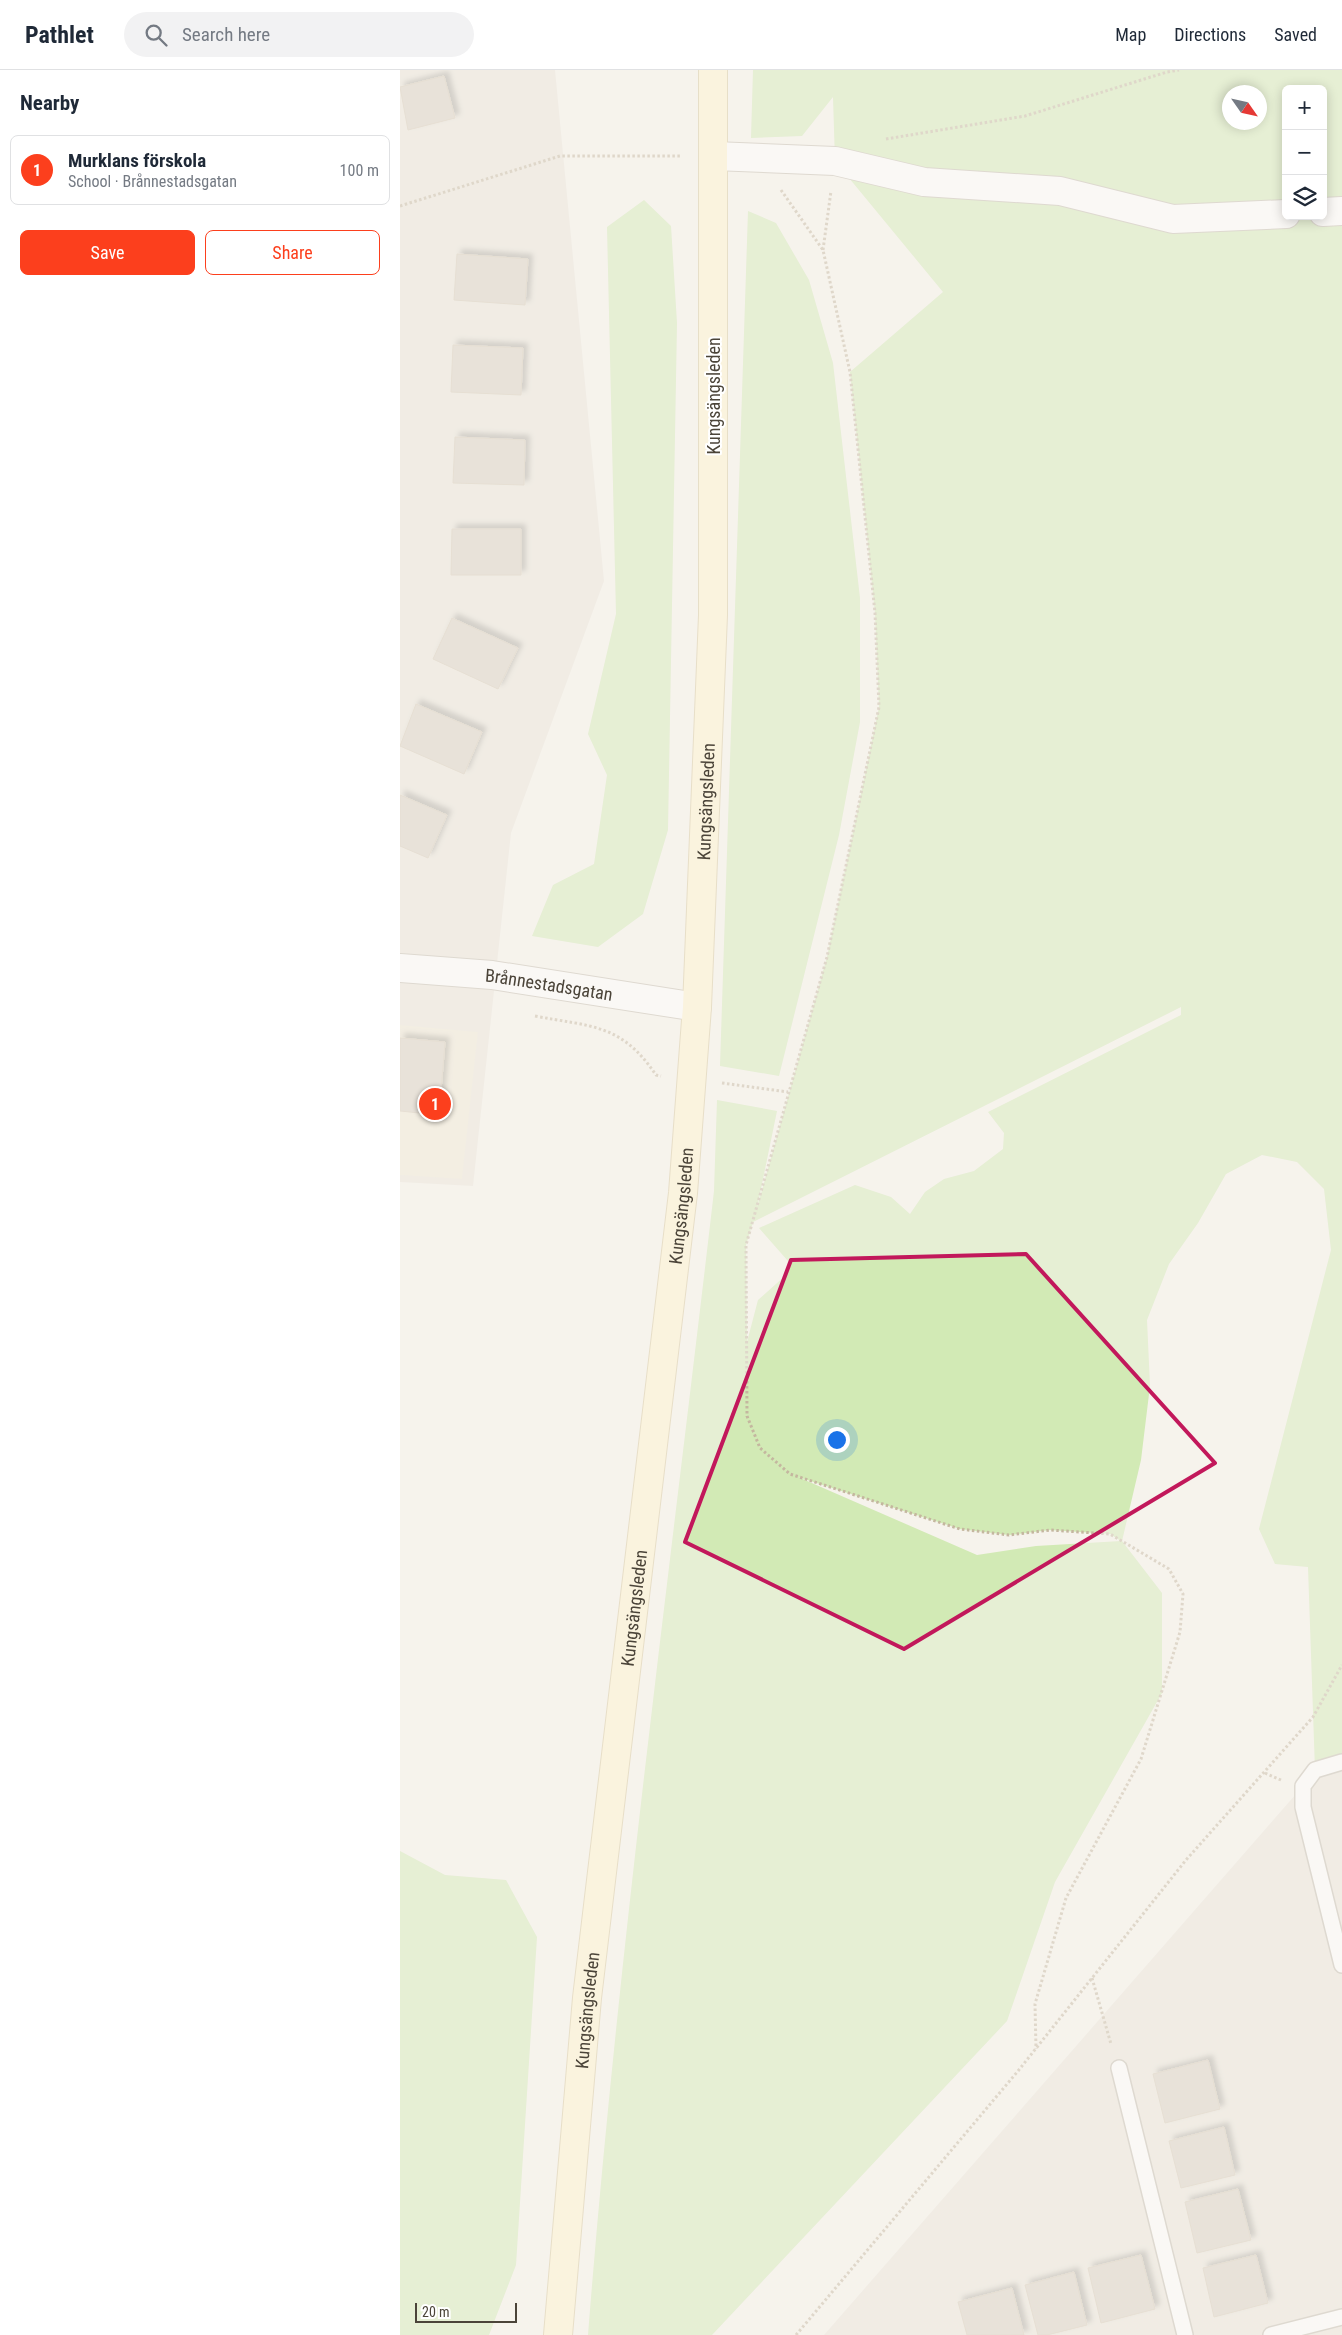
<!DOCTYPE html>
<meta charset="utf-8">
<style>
:root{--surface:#fff;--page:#f2f2f3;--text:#1f2937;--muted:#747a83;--line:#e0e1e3;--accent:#fc3f1d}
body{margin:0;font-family:"Roboto Condensed",sans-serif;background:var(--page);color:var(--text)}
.controls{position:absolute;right:15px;top:15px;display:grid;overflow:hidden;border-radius:8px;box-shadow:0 2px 12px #0003}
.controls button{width:45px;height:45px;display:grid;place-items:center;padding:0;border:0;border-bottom:1px solid var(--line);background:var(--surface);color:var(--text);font:25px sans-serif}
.compass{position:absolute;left:822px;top:15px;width:45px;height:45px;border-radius:50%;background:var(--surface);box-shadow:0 2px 12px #0003;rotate:124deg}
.scale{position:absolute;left:15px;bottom:12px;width:102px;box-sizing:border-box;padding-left:5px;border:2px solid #4b4439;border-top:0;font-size:14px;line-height:18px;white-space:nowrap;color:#4b4439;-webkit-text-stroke:4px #fff;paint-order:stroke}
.you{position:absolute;left:436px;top:1369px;width:18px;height:18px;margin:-12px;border:4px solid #fff;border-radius:50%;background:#1a73e8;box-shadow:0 0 0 8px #1a73e833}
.badge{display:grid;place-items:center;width:32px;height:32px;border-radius:50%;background:var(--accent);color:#fff;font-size:16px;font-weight:700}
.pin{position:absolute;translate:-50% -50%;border:2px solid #fff;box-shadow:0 1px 5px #0006}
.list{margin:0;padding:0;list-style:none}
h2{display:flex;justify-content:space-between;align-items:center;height:65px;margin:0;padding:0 20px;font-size:21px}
h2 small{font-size:16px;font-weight:400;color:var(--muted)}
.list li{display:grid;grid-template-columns:32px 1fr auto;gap:15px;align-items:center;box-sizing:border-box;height:70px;margin:0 10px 10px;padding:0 10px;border:1px solid var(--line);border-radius:8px}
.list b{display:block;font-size:19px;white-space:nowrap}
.list p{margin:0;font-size:16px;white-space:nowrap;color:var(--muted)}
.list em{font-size:16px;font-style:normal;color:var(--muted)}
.actions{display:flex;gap:10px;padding:15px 20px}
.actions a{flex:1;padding:11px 0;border:1px solid var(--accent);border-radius:8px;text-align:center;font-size:18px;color:var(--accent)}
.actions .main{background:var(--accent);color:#fff}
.icon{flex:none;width:28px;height:28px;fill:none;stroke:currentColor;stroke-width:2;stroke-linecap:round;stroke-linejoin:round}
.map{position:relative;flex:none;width:942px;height:2265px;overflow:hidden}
header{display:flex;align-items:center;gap:30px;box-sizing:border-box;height:70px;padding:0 25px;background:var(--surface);border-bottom:1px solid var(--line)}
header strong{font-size:24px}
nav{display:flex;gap:28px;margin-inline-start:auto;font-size:18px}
.search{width:350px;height:45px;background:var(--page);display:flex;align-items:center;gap:12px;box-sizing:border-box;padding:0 18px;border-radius:28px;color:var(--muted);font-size:19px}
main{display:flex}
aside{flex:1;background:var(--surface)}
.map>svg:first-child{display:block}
.residential{fill:#eae5da}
.education{fill:#efe8d6}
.green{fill:#d2eab5;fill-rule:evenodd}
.building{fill:#d8cfc1;stroke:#d3c7b4;filter:url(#shadow)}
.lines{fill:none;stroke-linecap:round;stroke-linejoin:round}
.service-casing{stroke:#c2bbae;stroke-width:18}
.minor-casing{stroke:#c2bbae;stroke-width:30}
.secondary-casing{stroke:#d6c79b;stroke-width:30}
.path{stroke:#c4b79f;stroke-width:3;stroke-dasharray:2.5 2.5;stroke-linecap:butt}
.service{stroke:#fff;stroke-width:15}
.minor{stroke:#fff;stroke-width:28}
.secondary{stroke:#fff3cd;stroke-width:28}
.marked{fill:none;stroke:#c2185b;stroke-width:4;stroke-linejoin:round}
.labels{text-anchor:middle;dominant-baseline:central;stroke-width:4;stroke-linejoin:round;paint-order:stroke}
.street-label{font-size:18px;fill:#4b4439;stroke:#fff}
</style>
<header>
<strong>Pathlet</strong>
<div class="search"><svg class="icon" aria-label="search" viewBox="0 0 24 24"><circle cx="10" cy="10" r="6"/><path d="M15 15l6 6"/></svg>Search here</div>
<nav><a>Map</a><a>Directions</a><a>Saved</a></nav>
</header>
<main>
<aside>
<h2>Nearby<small></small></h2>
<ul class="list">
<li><span class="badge">1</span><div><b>Murklans förskola</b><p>School · Brånnestadsgatan</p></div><em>100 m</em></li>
</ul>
<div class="actions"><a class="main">Save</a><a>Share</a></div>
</aside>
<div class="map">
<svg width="942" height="2265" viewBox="0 0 942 2265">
<defs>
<filter id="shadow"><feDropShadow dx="4.5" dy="-4.5" stdDeviation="2.5" flood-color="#0004"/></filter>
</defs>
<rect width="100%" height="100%" fill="#f6f3ec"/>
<path class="residential" d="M 0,0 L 155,0 L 204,511 L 111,763 L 73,1116 L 0,1112 Z
M 942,1672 L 942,2265 L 424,2265 L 903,1716 Z"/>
<path class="education" d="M 0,955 L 78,962 L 62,1109 L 0,1105 Z"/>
<path class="green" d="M 353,0 L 942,0 L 942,1692 L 915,1700 L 908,1497 L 875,1494 L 859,1459 L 931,1180 L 924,1119 L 897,1092 L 862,1085 L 826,1104 L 798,1153 L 769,1194 L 747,1250 L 750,1316 L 741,1390 L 722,1471 L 762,1523 L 762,1623 L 655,1812 L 607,1951 L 312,2265 L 188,2265 C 218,1882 270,1502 314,1121 L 317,1030 L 377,1041 L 357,1138 L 427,887 L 479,637 L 475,543 L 450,302 L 543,222 L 435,91 L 433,27 L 402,66 L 351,68 ZM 886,19 L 923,19 L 923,146 L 886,146 ZM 829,22 L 859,22 L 859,52 L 829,52 ZM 781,937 L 781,945 L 588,1042 L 604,1063 L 603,1079 L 574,1101 L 544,1109 L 525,1122 L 510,1144 L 491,1127 L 455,1115 L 359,1158 L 388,1191 L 386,1205 L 358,1230 L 347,1272 L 346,1175 L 353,1152 ZM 398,1407 L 560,1459 L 609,1465 L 650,1460 L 710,1464 L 721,1471 L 636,1476 L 577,1485 Z
M 244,130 L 271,156 L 277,253 L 268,760 L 243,844 L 198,877 L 132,866 L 153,815 L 194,794 L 207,705 L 188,664 L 216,544 L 207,157 Z
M 348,141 L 376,153 L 409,210 L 433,293 L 460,528 L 460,652 L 439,765 L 379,1006 L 320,996 Z
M 0,1781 L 45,1805 L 106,1810 L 137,1867 L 116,2195 L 89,2265 L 0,2265 Z"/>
<path class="building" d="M 44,6 L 55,48 L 8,60 L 0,17 Z
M 57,184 L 128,189 L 125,235 L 54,230 Z
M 53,275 L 123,278 L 121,325 L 51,322 Z
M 55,367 L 125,370 L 124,415 L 53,413 Z
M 52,459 L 121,459 L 121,505 L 51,505 Z
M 52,548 L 118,578 L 98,619 L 33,589 Z
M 16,634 L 82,662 L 64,704 L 0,676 Z
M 0,725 L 47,745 L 28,788 L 0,776 Z
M 0,968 L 45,972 L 39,1045 L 0,1041 Z
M 808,1990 L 820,2039 L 765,2053 L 753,2004 Z
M 824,2057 L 835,2105 L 781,2118 L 769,2071 Z
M 838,2119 L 851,2170 L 797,2183 L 785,2132 Z
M 741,2185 L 755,2239 L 701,2253 L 688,2198 Z
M 856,2185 L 868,2233 L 814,2247 L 803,2198 Z
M 674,2202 L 687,2255 L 647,2265 L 638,2265 L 625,2215 Z
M 612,2218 L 624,2265 L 567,2265 L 558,2232 Z"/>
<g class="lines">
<defs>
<path id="service" d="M 942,1692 L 915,1700 L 903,1716 L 903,1737 L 942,1895
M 719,1998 L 785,2265
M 871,2265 L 942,2247"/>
<g id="minor">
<path d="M 314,86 L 435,91 L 524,112 L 660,121 L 773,149 L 886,144"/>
<path d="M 923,142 L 942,141"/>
<path id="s1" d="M 0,898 L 92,905 L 297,937"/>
</g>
<g id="secondary">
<path id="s2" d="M 158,2265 L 187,1928 L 283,1123 L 297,937 L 313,545 L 313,0"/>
</g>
</defs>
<use href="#service" class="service-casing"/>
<use href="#minor" class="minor-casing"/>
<use href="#secondary" class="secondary-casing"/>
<path class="path" d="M 486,69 L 625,46 L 767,2 L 779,0
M 381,120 L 423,180 L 450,302 L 475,543 L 479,637 L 427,887 L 346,1175 L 347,1346 L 360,1378 L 390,1404 L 560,1459 L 609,1465 L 650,1460 L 710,1464 L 769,1499 L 783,1524 L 780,1562 L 741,1689 L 666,1828 L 635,1934 L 636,1979
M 0,136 L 160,86 L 281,86
M 423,180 L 431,121
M 135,946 C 191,957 221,953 256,1005 L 261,1006
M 322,1013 L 388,1022
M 865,1703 L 881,1710
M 692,1908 L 711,1974
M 396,2265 L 618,2001 L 786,1790 L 913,1647 L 942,1595"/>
<use href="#service" class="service"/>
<use href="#minor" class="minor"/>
<use href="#secondary" class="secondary"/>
</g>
<path d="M0 0H942V2265H0ZM 626,1184 L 815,1393 L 504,1579 L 285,1472 L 391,1190 Z" fill="#f6f3ec" fill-opacity=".55" fill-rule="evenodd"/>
<path class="marked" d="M 626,1184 L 815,1393 L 504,1579 L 285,1472 L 391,1190 Z"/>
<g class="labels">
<g class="street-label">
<text transform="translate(313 326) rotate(-90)">Kungsängsleden</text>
<text stroke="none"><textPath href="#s2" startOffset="1541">Kungsängsleden</textPath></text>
<text stroke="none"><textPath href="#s1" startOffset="150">Brånnestadsgatan</textPath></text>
<text stroke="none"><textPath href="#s2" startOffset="1136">Kungsängsleden</textPath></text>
<text stroke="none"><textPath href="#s2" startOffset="731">Kungsängsleden</textPath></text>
<text stroke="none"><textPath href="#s2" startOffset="326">Kungsängsleden</textPath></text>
</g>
</g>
</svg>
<div class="controls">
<button>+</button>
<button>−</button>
<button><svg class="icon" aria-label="layers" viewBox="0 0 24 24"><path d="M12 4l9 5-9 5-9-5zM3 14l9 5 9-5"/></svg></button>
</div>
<svg class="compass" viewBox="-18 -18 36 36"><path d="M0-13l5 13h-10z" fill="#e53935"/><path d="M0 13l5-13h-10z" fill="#747a83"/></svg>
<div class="scale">20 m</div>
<div class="you"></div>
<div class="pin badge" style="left:35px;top:1034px">1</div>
</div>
</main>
